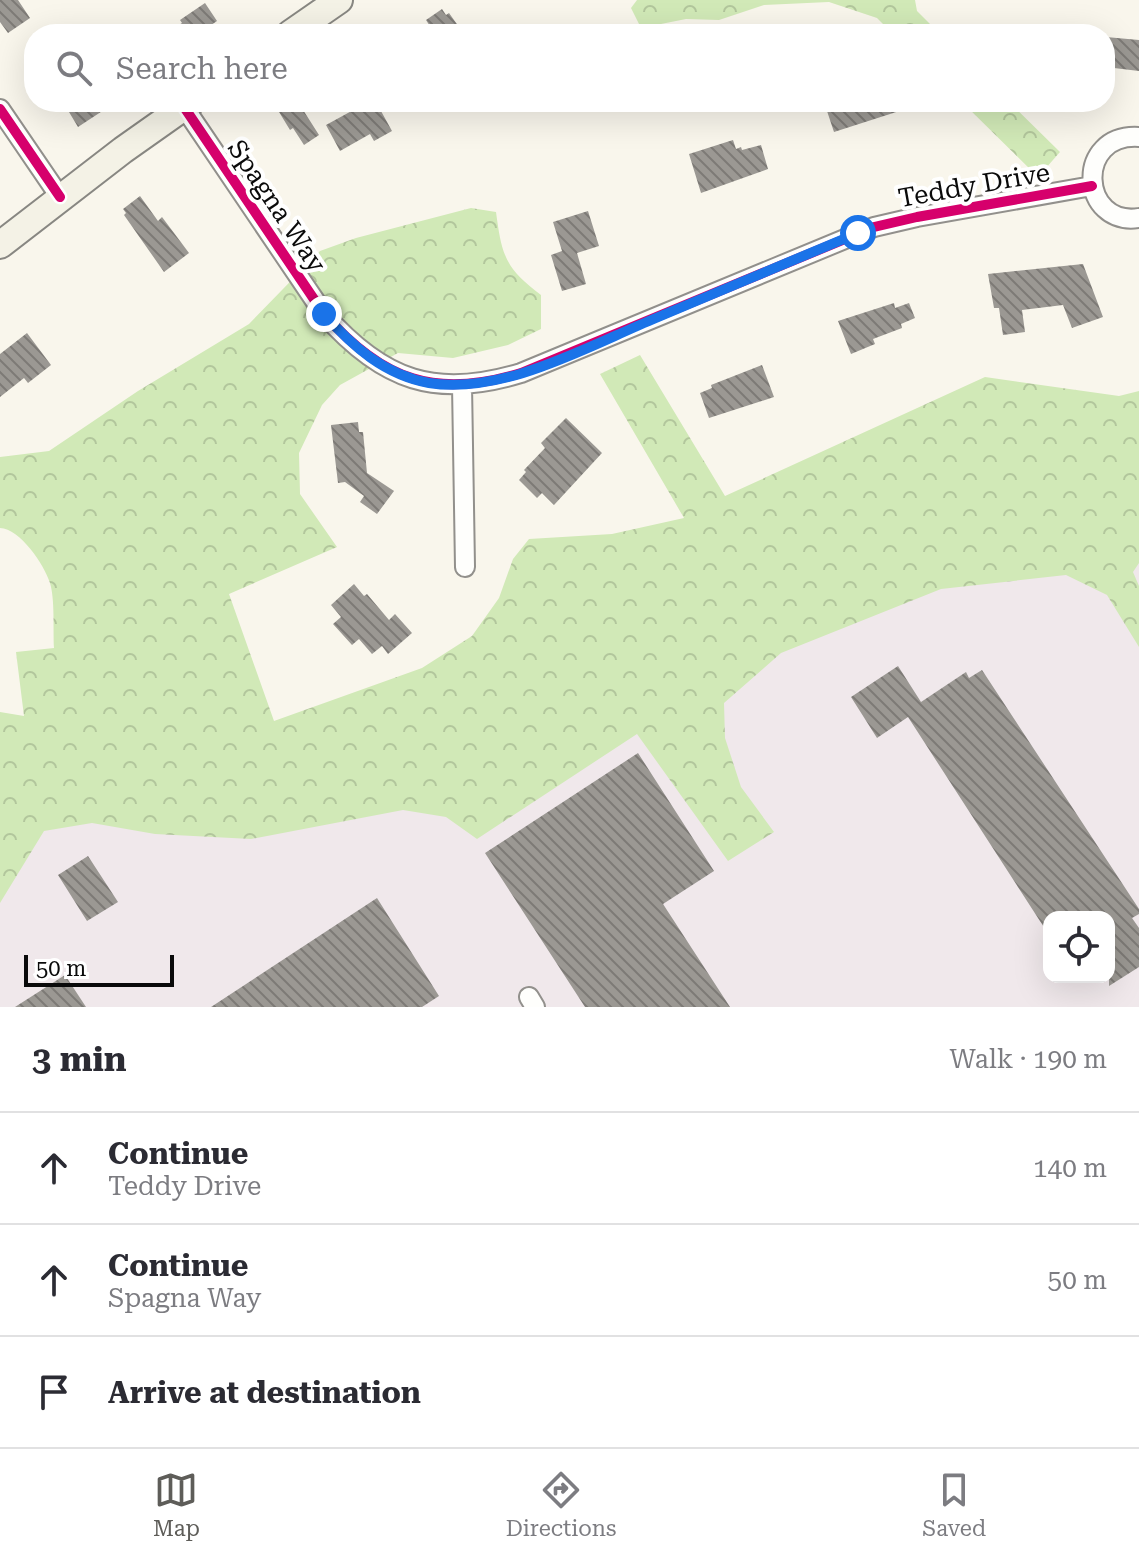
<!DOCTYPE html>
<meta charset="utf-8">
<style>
:root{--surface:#fff;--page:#f2f2f3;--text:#2b2b33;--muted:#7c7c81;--line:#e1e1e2;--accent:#5e5d59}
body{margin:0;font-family:"Roboto Serif",serif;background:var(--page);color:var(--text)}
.controls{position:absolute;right:24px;bottom:24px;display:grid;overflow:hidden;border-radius:16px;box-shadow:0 8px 32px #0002}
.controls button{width:72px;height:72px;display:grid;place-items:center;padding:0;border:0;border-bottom:2px solid var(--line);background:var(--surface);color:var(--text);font:40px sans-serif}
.scale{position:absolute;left:24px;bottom:20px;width:150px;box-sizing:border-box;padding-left:8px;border:4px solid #0a0a0a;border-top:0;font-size:22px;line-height:28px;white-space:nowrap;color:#0a0a0a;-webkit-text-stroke:6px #fff;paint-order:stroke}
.stop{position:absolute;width:24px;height:24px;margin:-18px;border:6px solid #1a73e8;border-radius:50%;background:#fff}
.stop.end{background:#1a73e8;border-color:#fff;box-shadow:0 2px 8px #0008}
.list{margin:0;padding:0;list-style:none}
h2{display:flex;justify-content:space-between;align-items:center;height:104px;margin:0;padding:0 32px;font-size:34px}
h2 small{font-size:26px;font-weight:400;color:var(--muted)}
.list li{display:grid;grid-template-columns:52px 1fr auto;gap:24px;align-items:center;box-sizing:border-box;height:112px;padding:0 32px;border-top:2px solid var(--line)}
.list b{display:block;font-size:30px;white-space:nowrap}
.list p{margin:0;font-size:26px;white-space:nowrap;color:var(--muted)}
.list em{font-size:26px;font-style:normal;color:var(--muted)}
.icon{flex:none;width:44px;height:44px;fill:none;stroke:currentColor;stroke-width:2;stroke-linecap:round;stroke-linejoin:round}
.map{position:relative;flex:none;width:1139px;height:1007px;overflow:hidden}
.search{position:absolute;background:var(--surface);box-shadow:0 8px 32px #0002;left:24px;right:24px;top:24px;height:88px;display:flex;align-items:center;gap:20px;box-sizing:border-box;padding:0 28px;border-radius:32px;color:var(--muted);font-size:30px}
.sheet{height:440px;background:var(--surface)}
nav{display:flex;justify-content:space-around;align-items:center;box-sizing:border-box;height:112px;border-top:2px solid var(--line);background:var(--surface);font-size:22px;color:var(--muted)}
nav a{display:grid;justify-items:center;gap:4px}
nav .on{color:var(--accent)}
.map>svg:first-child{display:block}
.industrial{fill:#f0e8eb;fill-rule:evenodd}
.forest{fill:url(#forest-crowns)}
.building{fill:url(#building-back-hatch)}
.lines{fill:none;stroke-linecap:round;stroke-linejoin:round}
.minor-casing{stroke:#92908c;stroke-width:22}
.secondary-casing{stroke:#888782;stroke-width:30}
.minor{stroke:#fefefc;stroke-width:18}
.secondary{stroke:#f4f2e6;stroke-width:26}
.cycleway-casing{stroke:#fff;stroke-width:15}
.cycleway{stroke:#d6006c;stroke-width:10}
.route{stroke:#1a73e8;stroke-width:10}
.labels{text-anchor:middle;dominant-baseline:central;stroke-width:8;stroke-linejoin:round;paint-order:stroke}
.street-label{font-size:26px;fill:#0a0a0a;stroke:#fff}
</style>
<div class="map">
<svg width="1139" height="1007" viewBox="0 0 1139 1007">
<defs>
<pattern id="forest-crowns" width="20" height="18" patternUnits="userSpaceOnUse" patternTransform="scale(2)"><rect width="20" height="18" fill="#d1e9b7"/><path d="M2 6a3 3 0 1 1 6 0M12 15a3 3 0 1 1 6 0" fill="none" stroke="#b2c69c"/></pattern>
<pattern id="building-back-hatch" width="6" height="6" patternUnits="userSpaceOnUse" patternTransform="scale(2)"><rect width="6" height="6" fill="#9b9893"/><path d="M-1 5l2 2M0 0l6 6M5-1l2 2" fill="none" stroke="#7d7a76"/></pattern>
</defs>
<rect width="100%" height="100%" fill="#f9f6ec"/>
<path class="industrial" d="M 1139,453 L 1139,1007 L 0,1007 L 0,775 L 269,805 ZM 1049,917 L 1109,917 L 1109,977 L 1049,977 Z"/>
<path class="forest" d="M 637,0 L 915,0 L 917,11 L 940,34 L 893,34 L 877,18 L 829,2 L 764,5 L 719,20 L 686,19 L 641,28 L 631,8 Z
M 962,102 L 1009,102 L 1060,152 L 1038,177 Z
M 471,208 L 496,212 C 502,256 505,268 541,295 L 541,329 L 508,345 L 453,358 L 398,353 L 340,385 L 322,405 L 299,453 L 300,494 L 337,547 L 229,594 L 274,721 L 422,668 L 472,636 L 499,598 L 513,559 L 529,539 L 612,534 L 684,518 L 600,374 L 640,355 L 725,496 L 985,377 L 1119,396 L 1139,391 L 1139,563 L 1133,572 L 1139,586 L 1139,647 L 1107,595 L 1066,575 L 941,589 L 781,653 L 724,703 L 725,738 L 741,787 L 774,832 L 728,861 L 637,734 L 477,839 L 446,817 L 403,810 L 251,839 L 155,834 L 92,823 L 44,831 L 0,903 L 0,712 L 24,716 L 16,652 L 54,648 C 53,630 55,599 50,583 C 44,564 20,529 0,528 L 0,457 L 49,451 L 138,391 L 249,324 L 320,251 L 356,238 Z"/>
<path class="building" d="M 0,0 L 18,0 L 30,18 L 8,33 L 0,22 Z
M 205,3 L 217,21 L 198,34 L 165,34 L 182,23 L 180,20 Z
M 442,9 L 446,15 L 449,13 L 464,34 L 435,34 L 426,20 Z
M 1106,37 L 1139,40 L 1139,71 L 1114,68 L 1115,64 L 1105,63 Z
M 63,102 L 116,102 L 78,127 Z
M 273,102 L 298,102 L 319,135 L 304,145 L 293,128 L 290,130 Z
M 368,102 L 376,102 L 392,131 L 374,141 L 370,134 L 340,151 L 326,125 Z
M 847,102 L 914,102 L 915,106 L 834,132 L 826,108 Z
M 733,140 L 736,149 L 741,147 L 742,150 L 761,145 L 768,169 L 701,193 L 689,154 Z
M 140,196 L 158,221 L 162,217 L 189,253 L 164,272 L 124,215 L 126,213 L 123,209 Z
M 588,211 L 599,246 L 577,253 L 586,284 L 562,291 L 551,255 L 562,251 L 553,222 Z
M 1083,264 L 1103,317 L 1072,328 L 1063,305 L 1022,310 L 1025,332 L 1003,335 L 999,308 L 994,308 L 988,274 Z
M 894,303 L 895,308 L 909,303 L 915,318 L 901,324 L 902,328 L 873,339 L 875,344 L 851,354 L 838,321 Z
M 27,333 L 51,365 L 28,383 L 24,378 L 0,397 L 0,354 Z
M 762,365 L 774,397 L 709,418 L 700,393 L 712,388 L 711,385 Z
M 566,418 L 602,453 L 554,505 L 542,493 L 537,498 L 519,480 L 526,472 L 524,470 L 545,448 L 541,443 Z
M 358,422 L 359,432 L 363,432 L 367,473 L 394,491 L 377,514 L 360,502 L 364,496 L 345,482 L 338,483 L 331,425 Z
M 354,584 L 364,596 L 367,594 L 389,620 L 395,614 L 412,633 L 388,654 L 382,646 L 372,654 L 359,639 L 352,645 L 333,624 L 341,617 L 331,605 Z
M 898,666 L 921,702 L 966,672 L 969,678 L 982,670 L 1139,909 L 1139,914 L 1132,918 L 1139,928 L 1139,967 L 1109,986 L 1109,917 L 1049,917 L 1049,935 L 908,717 L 877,738 L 851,697 Z
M 638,753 L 714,871 L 663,904 L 730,1007 L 585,1007 L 485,853 Z
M 88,856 L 118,902 L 87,921 L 58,875 Z
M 377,898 L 439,996 L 422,1007 L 211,1007 Z
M 65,975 L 86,1007 L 15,1007 Z"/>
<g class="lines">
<defs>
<path id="minor" d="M 184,107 L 324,314 C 383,381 436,399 521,373 L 874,227 L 917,217 L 1092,186
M 0,109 L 60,197
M 1139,137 C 1074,133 1080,227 1139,218
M 462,385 L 465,567
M 529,997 L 535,1007"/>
<path id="secondary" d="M 290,34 L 339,0
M 0,245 L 123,150 L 191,102"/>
</defs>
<use href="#minor" class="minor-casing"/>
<use href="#secondary" class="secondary-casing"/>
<use href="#minor" class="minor"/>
<use href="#secondary" class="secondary"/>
<defs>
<path id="cycleway" d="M 184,107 L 324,314 C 383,381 436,399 521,373 L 874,227 L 917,217 L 1092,186
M 0,109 L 60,197"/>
</defs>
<use href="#cycleway" class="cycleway-casing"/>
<use href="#cycleway" class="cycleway"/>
</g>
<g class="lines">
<path class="route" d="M 324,314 C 353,347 385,375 429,383 C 504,395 588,346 656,318 C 723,290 791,261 858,233"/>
</g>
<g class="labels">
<g class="street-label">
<text transform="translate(974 185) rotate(-10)">Teddy Drive</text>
<text transform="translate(277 206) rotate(56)">Spagna Way</text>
</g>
</g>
</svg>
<div class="controls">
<button><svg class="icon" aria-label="locate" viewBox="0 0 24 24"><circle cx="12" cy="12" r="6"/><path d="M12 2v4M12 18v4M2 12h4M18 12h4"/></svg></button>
</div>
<div class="scale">50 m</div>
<div class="stop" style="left:858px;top:233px"></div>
<div class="stop end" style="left:324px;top:314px"></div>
<div class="search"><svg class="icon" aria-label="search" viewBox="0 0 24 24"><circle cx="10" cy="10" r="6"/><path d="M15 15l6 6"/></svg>Search here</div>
</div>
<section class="sheet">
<h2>3 min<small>Walk · 190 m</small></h2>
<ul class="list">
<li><svg class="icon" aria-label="ahead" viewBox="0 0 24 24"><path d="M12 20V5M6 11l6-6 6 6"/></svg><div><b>Continue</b><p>Teddy Drive</p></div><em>140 m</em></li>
<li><svg class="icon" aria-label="ahead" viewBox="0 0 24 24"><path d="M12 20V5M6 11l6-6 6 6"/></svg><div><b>Continue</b><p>Spagna Way</p></div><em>50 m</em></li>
<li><svg class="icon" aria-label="arrive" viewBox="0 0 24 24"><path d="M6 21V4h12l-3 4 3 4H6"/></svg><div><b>Arrive at destination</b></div></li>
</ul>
</section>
<nav>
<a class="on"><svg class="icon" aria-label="map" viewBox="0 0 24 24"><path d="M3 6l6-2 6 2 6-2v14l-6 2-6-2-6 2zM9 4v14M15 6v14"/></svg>Map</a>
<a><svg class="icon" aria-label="directions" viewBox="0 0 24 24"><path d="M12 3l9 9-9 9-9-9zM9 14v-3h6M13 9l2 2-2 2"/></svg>Directions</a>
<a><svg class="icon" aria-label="saved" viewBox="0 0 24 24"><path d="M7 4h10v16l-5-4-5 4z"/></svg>Saved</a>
</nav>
